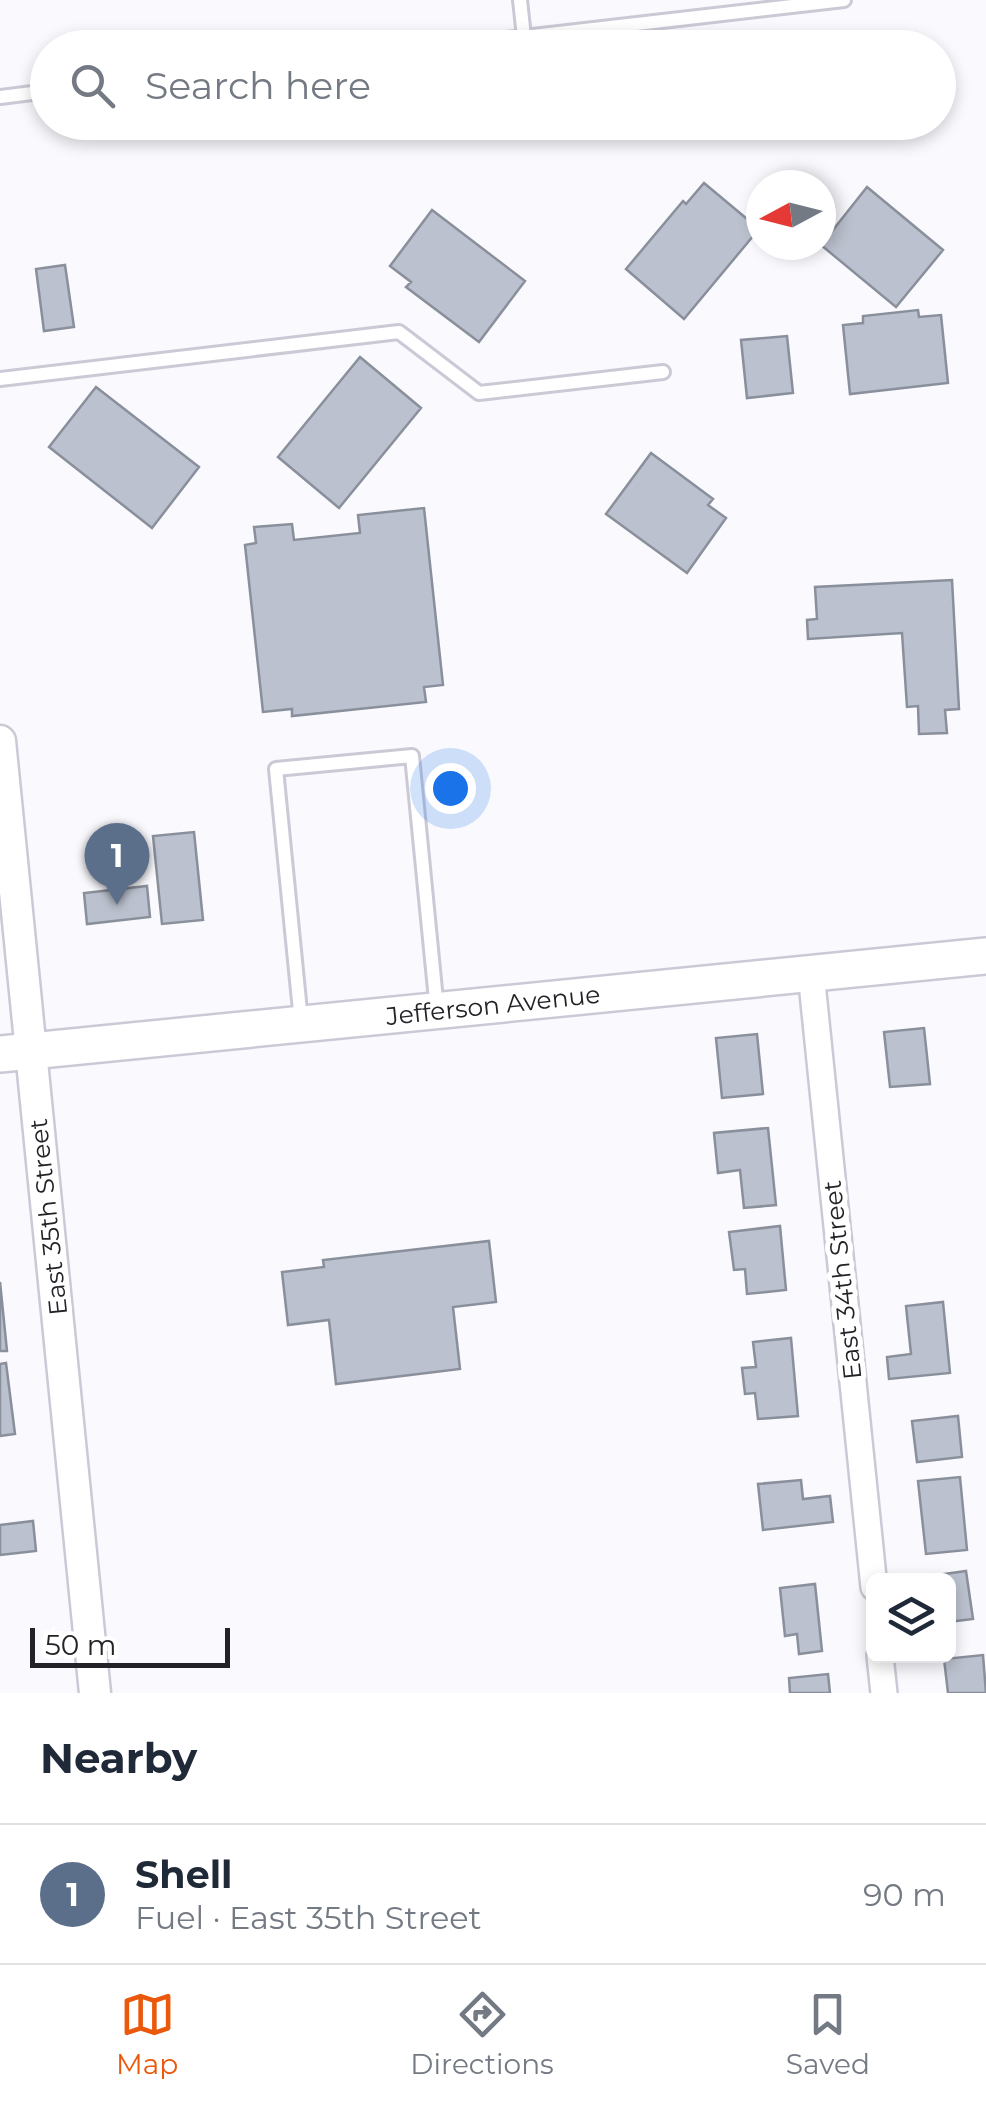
<!DOCTYPE html>
<meta charset="utf-8">
<style>
:root{--surface:#fff;--page:#f6f6f7;--text:#1f2937;--muted:#747a83;--line:#e0e1e3;--accent:#ea580c}
body{margin:0;font-family:Montserrat,sans-serif;background:var(--page);color:var(--text)}
.controls{position:absolute;right:30px;bottom:30px;display:grid;overflow:hidden;border-radius:15px;box-shadow:0 5px 15px #0003}
.controls button{width:90px;height:90px;display:grid;place-items:center;padding:0;border:0;border-bottom:2px solid var(--line);background:var(--surface);color:var(--text);font:50px sans-serif}
.compass{position:absolute;left:746px;top:170px;width:90px;height:90px;border-radius:50%;background:var(--surface);box-shadow:0 5px 15px #0003;rotate:263deg}
.scale{position:absolute;left:30px;bottom:25px;width:200px;box-sizing:border-box;padding-left:10px;border:5px solid #232227;border-top:0;font-size:28px;line-height:35px;white-space:nowrap;color:#232227;-webkit-text-stroke:8px #fff;paint-order:stroke}
.you{position:absolute;left:450px;top:788px;width:35px;height:35px;margin:-25px;border:8px solid #fff;border-radius:50%;background:#1a73e8;box-shadow:0 0 0 15px #1a73e833}
.badge{display:grid;place-items:center;width:65px;height:65px;border-radius:50%;background:var(--accent);color:#fff;font-size:32px;font-weight:700}
.pin{position:absolute;translate:-50% -82px;filter:drop-shadow(0 2px 5px #0008)}
.pin::after{content:'';position:absolute;top:52px;width:35px;height:30px;background:inherit;clip-path:polygon(0 0,100% 0,50% 100%)}
.list{margin:0;padding:0;list-style:none}
h2{display:flex;justify-content:space-between;align-items:center;height:130px;margin:0;padding:0 40px;font-size:42px}
h2 small{font-size:32px;font-weight:400;color:var(--muted)}
.list li{display:grid;grid-template-columns:65px 1fr auto;gap:30px;align-items:center;box-sizing:border-box;height:140px;padding:0 40px;border-top:2px solid var(--line)}
.list b{display:block;font-size:38px;white-space:nowrap}
.list p{margin:0;font-size:32px;white-space:nowrap;color:var(--muted)}
.list em{font-size:32px;font-style:normal;color:var(--muted)}
.icon{flex:none;width:55px;height:55px;fill:none;stroke:currentColor;stroke-width:2;stroke-linecap:round;stroke-linejoin:round}
.map{position:relative;flex:none;width:986px;height:1693px;overflow:hidden}
.search{position:absolute;background:var(--surface);box-shadow:0 5px 15px #0003;left:30px;right:30px;top:30px;height:110px;display:flex;align-items:center;gap:25px;box-sizing:border-box;padding:0 35px;border-radius:55px;color:var(--muted);font-size:38px}
.sheet{height:270px;background:var(--surface)}
nav{display:flex;justify-content:space-around;align-items:center;box-sizing:border-box;height:140px;border-top:2px solid var(--line);background:var(--surface);font-size:28px;color:var(--muted)}
nav a{display:grid;justify-items:center;gap:5px}
nav .on{color:var(--accent)}
.map>svg:first-child{display:block}
.building{fill:#bbc1ce;stroke:#898f9b;stroke-width:2.5}
.lines{fill:none;stroke-linecap:round;stroke-linejoin:round}
.service-casing{stroke:#ccc9d6;stroke-width:18}
.minor-casing{stroke:#ccc9d6;stroke-width:30}
.tertiary-casing{stroke:#ccc9d6;stroke-width:35}
.secondary-casing{stroke:#ccc9d6;stroke-width:40}
.service{stroke:#fff;stroke-width:12}
.minor{stroke:#fff;stroke-width:25}
.tertiary{stroke:#fff;stroke-width:30}
.secondary{stroke:#fff;stroke-width:35}
.labels{text-anchor:middle;dominant-baseline:central;stroke-width:10;stroke-linejoin:round;paint-order:stroke}
.street-label{font-size:25px;fill:#232227;stroke:#fff}
</style>
<div class="map">
<svg width="986" height="1693" viewBox="0 0 986 1693">
<rect width="100%" height="100%" fill="#faf9fe"/>
<path class="building" d="M 704,183 L 759,229 L 684,319 L 626,269 L 683,201 L 686,204 Z
M 867,187 L 943,250 L 896,307 L 821,245 Z
M 432,210 L 525,281 L 479,342 L 406,287 L 411,282 L 390,266 Z
M 65,265 L 74,327 L 44,331 L 36,269 Z
M 918,310 L 919,317 L 941,315 L 948,383 L 850,394 L 843,325 L 863,323 L 863,316 Z
M 787,336 L 793,393 L 747,398 L 741,340 Z
M 360,357 L 421,408 L 339,508 L 278,457 Z
M 96,387 L 199,467 L 152,528 L 49,447 Z
M 651,453 L 713,499 L 708,505 L 726,518 L 687,573 L 606,514 Z
M 424,508 L 443,685 L 424,687 L 426,702 L 292,716 L 292,709 L 263,712 L 245,545 L 256,543 L 254,527 L 292,524 L 294,540 L 360,533 L 358,515 Z
M 952,580 L 959,709 L 945,710 L 947,733 L 919,734 L 918,706 L 907,707 L 902,633 L 808,639 L 807,620 L 817,619 L 815,587 Z
M 194,832 L 203,920 L 162,924 L 153,836 Z
M 147,886 L 150,917 L 87,924 L 84,893 Z
M 924,1028 L 930,1084 L 890,1087 L 884,1032 Z
M 757,1034 L 763,1094 L 722,1098 L 716,1038 Z
M 768,1128 L 776,1205 L 744,1208 L 740,1170 L 718,1173 L 714,1133 Z
M 780,1226 L 786,1290 L 747,1294 L 745,1269 L 734,1270 L 729,1232 Z
M 489,1241 L 496,1302 L 453,1307 L 460,1369 L 336,1384 L 329,1320 L 288,1325 L 282,1272 L 324,1267 L 323,1260 Z
M 0,1282 L 7,1351 L 0,1351 Z
M 943,1302 L 950,1373 L 889,1379 L 887,1357 L 911,1354 L 906,1306 Z
M 791,1338 L 798,1416 L 758,1419 L 755,1393 L 745,1394 L 742,1368 L 756,1367 L 753,1342 Z
M 6,1363 L 15,1434 L 0,1436 L 0,1364 Z
M 958,1416 L 962,1457 L 917,1462 L 912,1421 Z
M 960,1477 L 967,1550 L 926,1554 L 918,1481 Z
M 801,1480 L 803,1499 L 830,1496 L 833,1522 L 763,1530 L 758,1484 Z
M 33,1521 L 36,1551 L 0,1555 L 0,1525 Z
M 966,1571 L 973,1619 L 948,1622 L 948,1580 L 931,1580 L 930,1576 Z
M 815,1584 L 822,1651 L 799,1654 L 797,1634 L 785,1636 L 780,1588 Z
M 983,1655 L 986,1693 L 948,1693 L 944,1659 Z
M 828,1674 L 830,1693 L 790,1693 L 789,1678 Z"/>
<g class="lines">
<defs>
<path id="service" d="M 520,0 L 524,37 L 844,0
M 422,48 L 524,37
M 0,97 L 48,91
M 0,379 L 399,332 L 479,393 L 663,372
M 301,1021 L 276,769 L 412,756 L 437,1010"/>
<path id="minor" d="M 811,973 L 874,1587
M 880,1656 L 884,1693"/>
<path id="tertiary" d="M 0,741 L 95,1693"/>
<path id="secondary" d="M 0,1054 L 986,956"/>
</defs>
<use href="#service" class="service-casing"/>
<use href="#minor" class="minor-casing"/>
<use href="#tertiary" class="tertiary-casing"/>
<use href="#secondary" class="secondary-casing"/>
<use href="#service" class="service"/>
<use href="#minor" class="minor"/>
<use href="#tertiary" class="tertiary"/>
<use href="#secondary" class="secondary"/>
</g>
<g class="labels">
<g class="street-label">
<text transform="translate(493 1005) rotate(-6)">Jefferson Avenue</text>
<text transform="translate(48 1217) rotate(-96)">East 35th Street</text>
<text transform="translate(842 1280) rotate(-96)">East 34th Street</text>
</g>
</g>
</svg>
<div class="controls">
<button><svg class="icon" aria-label="layers" viewBox="0 0 24 24"><path d="M12 4l9 5-9 5-9-5zM3 14l9 5 9-5"/></svg></button>
</div>
<svg class="compass" viewBox="-18 -18 36 36"><path d="M0-13l5 13h-10z" fill="#e53935"/><path d="M0 13l5-13h-10z" fill="#747a83"/></svg>
<div class="scale">50 m</div>
<div class="you"></div>
<div class="pin badge" style="left:117px;top:905px;background:#5c6f8a">1</div>
<div class="search"><svg class="icon" aria-label="search" viewBox="0 0 24 24"><circle cx="10" cy="10" r="6"/><path d="M15 15l6 6"/></svg>Search here</div>
</div>
<section class="sheet">
<h2>Nearby<small></small></h2>
<ul class="list">
<li><span class="badge" style="background:#5c6f8a">1</span><div><b>Shell</b><p>Fuel · East 35th Street</p></div><em>90 m</em></li>
</ul>
</section>
<nav>
<a class="on"><svg class="icon" aria-label="map" viewBox="0 0 24 24"><path d="M3 6l6-2 6 2 6-2v14l-6 2-6-2-6 2zM9 4v14M15 6v14"/></svg>Map</a>
<a><svg class="icon" aria-label="directions" viewBox="0 0 24 24"><path d="M12 3l9 9-9 9-9-9zM9 14v-3h6M13 9l2 2-2 2"/></svg>Directions</a>
<a><svg class="icon" aria-label="saved" viewBox="0 0 24 24"><path d="M7 4h10v16l-5-4-5 4z"/></svg>Saved</a>
</nav>
